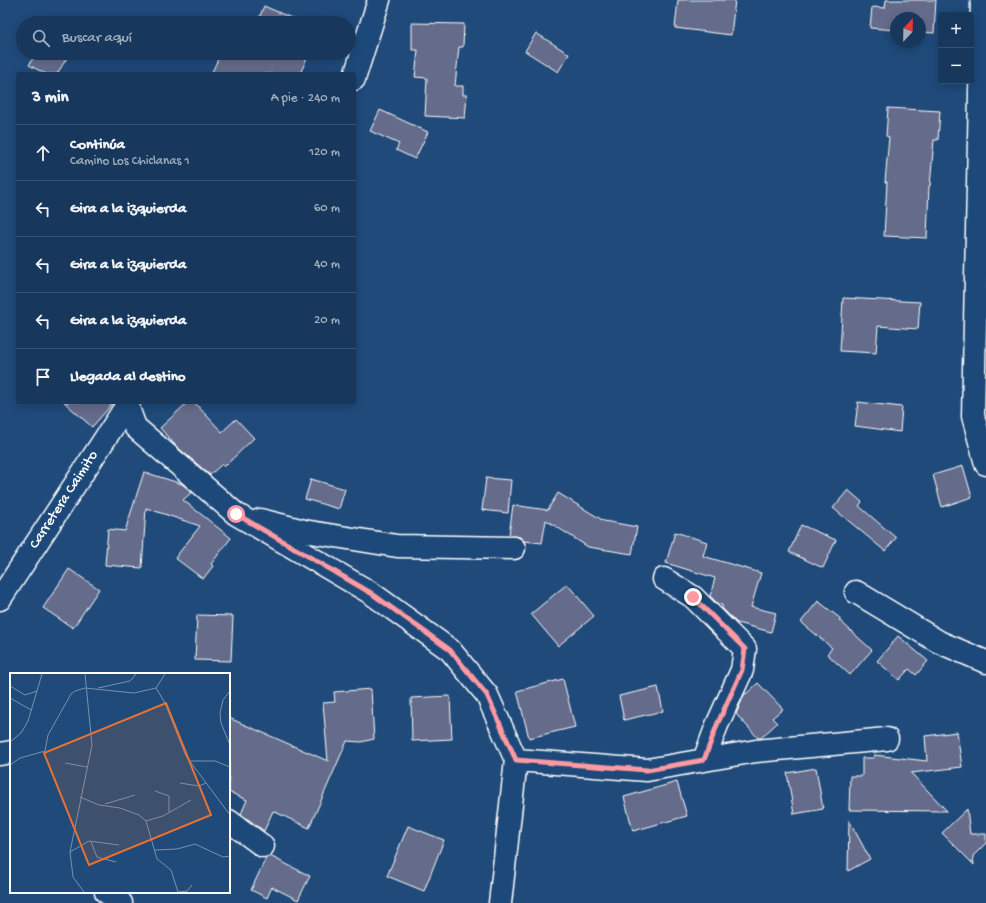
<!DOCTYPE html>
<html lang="es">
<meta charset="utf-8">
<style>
:root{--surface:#17385c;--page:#203f62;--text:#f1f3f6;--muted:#9eacbb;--line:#365272}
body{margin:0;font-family:"Gochi Hand",sans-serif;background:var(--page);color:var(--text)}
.controls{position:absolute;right:12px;top:12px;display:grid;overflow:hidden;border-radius:4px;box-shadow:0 2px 10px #0003}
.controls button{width:36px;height:36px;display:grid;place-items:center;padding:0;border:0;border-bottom:1px solid var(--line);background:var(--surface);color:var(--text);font:20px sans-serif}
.compass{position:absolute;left:890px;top:12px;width:36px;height:36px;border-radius:50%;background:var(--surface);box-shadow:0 2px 10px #0003;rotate:22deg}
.stop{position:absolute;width:12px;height:12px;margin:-9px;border:3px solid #ff9aa2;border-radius:50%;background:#fff}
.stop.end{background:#ff9aa2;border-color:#fff;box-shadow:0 1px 4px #0008}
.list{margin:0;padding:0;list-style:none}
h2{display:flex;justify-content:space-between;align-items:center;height:52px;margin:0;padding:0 16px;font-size:17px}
h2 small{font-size:13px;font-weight:400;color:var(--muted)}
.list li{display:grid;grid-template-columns:26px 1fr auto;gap:12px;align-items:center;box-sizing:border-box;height:56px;padding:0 16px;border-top:1px solid var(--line)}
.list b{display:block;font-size:15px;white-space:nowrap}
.list p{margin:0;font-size:13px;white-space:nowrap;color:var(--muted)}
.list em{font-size:13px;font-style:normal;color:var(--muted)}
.icon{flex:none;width:22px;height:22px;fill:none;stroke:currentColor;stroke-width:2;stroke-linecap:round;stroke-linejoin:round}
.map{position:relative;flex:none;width:986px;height:903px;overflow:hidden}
.search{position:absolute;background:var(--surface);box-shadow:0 2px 10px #0003;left:16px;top:16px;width:340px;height:44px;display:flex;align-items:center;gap:10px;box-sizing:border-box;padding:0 14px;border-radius:22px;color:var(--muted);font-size:15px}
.panel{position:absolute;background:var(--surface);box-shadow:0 2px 10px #0003;left:16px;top:72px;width:340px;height:332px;border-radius:4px}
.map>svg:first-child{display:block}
.building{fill:#656c8b;stroke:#fff}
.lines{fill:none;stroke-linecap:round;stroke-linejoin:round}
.minor-casing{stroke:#fff;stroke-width:25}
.tertiary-casing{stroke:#fff;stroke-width:25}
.minor{stroke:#1f4a7a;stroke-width:22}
.tertiary{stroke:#1f4a7a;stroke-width:22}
.route{stroke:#ff9aa2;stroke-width:5}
.labels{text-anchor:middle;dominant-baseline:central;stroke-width:3.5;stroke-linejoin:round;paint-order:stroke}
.street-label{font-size:15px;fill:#fff;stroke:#1f4a7a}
.inset-road{fill:none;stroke:#7992af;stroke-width:1}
.view{fill:#eb7230;fill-opacity:0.15;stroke:#eb7230;stroke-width:2}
.inset-edge{fill:none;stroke:#fff;stroke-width:2}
</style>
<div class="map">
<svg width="986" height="903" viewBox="0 0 986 903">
<rect width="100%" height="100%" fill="#1f4a7a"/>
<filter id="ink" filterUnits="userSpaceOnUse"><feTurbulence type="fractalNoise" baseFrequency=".025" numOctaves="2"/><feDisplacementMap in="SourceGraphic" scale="8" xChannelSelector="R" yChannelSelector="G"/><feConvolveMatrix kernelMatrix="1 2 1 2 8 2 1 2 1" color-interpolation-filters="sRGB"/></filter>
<g filter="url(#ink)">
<path class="building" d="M 678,0 L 735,0 L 731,35 L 675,28 Z
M 886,0 L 936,0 L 934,33 L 920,32 L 920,18 L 896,18 L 896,30 L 870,28 L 872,7 L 885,8 Z
M 264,6 L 303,23 L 257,23 Z
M 412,23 L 464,24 L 463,47 L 459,47 L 455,86 L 463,86 L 463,95 L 467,95 L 465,118 L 425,116 L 427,78 L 415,77 L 418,50 L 412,50 Z
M 536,33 L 569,54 L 558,72 L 525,51 Z
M 36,53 L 70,53 L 57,74 L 46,74 L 29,65 Z
M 221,53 L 309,53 L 300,74 L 211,74 Z
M 888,108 L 940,111 L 938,140 L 934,140 L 930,186 L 929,186 L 927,238 L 884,236 L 887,182 L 885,182 L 889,137 L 886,136 Z
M 380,110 L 428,132 L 415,159 L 396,150 L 399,144 L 370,131 Z
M 843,298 L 920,302 L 918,329 L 878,326 L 876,353 L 840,351 Z
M 64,402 L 114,402 L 92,427 Z
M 188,402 L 194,402 L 222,432 L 236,419 L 254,438 L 224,467 L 222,464 L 210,475 L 176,446 L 160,428 Z
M 858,402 L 902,407 L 900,432 L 855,426 Z
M 963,466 L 972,497 L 942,507 L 933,475 Z
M 144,472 L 182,484 L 192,492 L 183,500 L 231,538 L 211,564 L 213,566 L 203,579 L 175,558 L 200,526 L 146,508 L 142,568 L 105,565 L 108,529 L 125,531 Z
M 486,478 L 511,480 L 508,513 L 482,510 Z
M 311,479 L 345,489 L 339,509 L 305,499 Z
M 848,490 L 862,502 L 859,506 L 896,538 L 885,551 L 833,508 Z
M 558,493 L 604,521 L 637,527 L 632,554 L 588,547 L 546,520 L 542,543 L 524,541 L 520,537 L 514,536 L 509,535 L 513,505 L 547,510 L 547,511 Z
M 801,525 L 836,540 L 823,568 L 789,552 Z
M 675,532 L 707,542 L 703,556 L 761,573 L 751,607 L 776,613 L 771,632 L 737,623 L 722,608 L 722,605 L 718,604 L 710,596 L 715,578 L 666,563 Z
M 69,569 L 99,589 L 73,628 L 43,608 Z
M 567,584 L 594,616 L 558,646 L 531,614 Z
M 818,601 L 841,619 L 839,620 L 872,650 L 850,675 L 827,654 L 832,648 L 801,622 Z
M 197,615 L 233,616 L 231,661 L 195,660 Z
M 898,636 L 928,661 L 916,675 L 909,669 L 899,680 L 877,661 Z
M 563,679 L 575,727 L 529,738 L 517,691 Z
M 758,683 L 783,709 L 772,718 L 777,723 L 761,738 L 758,738 L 736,714 L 745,693 L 746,694 Z
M 658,687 L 663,711 L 624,720 L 619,696 Z
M 371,689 L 374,739 L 361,742 L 347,741 L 309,828 L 273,811 L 264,831 L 241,814 L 247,800 L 229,792 L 229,718 L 328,761 L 323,703 L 335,702 L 334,692 Z
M 450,696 L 452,739 L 412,741 L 411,698 Z
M 957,732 L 962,767 L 911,773 L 947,811 L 849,810 L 850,776 L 862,776 L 862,758 L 874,758 L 874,755 L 927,761 L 925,736 Z
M 816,768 L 823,809 L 794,814 L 787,773 Z
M 677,782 L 687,816 L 633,831 L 624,797 Z
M 967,809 L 970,834 L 986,834 L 986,843 L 973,856 L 974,865 L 942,833 Z
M 849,820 L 870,859 L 848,871 Z
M 408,826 L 444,840 L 424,891 L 387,876 Z
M 270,856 L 310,876 L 298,900 L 272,887 L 267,898 L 251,890 L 266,858 Z"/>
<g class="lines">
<defs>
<path id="minor" d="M 982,0 L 973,416 L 986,464
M 127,405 L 135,427 L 236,514 L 371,593 L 450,650 L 487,695 L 516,760 L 500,903
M 260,520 L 304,531 L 397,546 L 514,548
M 664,579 L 693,597 L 745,649 L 742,670 L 717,725 L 704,760
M 856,592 L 939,642 L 986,662
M 0,754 L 11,752
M 516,760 L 647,770 L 756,751 L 887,739
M 229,821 L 263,846
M 106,892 L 121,903"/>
<path id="tertiary" d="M 354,79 L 379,0
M 0,599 L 129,402"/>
</defs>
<use href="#minor" class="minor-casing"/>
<use href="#tertiary" class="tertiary-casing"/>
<use href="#minor" class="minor"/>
<use href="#tertiary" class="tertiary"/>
</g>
</g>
<g class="lines" filter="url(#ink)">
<path class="route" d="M 236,514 L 371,593 L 450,650 L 487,695 L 516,760 L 647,770 L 704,760 L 717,725 L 742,670 L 745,649 L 693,597"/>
</g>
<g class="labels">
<g class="street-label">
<text transform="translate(64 500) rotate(-57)">Carretera Caimito</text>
</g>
</g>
<g transform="translate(10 673)">
<rect width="220" height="220" fill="#1f4a7a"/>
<path class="inset-road" d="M 0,13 L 15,22 L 27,18M 88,15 L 120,8 L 126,1M 146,15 L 155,30 L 176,83 L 220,142M 220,18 L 213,27 L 210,40 L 211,50 L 220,72M 0,25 L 21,37M 0,69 L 11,60 L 18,48 L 32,1M 179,88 L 205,88 L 220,94M 55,90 L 77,94M 0,92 L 10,85 L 35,78 L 38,62 L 61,21 L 65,18 L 75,15 L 124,20 L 146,15 L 155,1M 170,110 L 189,113 L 196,110M 145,118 L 159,123 L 159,139M 70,124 L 89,132 L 110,135 L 129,142 L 136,148 L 147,186 L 161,197 L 168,219 L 177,218 L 182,212M 95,131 L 125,122M 136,148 L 153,143 L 181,127M 81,169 L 87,184 L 106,189M 145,177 L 167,176 L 185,171 L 213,184 L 220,183M 60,179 L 79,168 L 109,172M 74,219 L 63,204 L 60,179 L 82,72 L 75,1"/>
<path class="view" d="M 156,30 L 201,142 L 79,192 L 34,80 Z"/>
<rect width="220" height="220" class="inset-edge"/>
</g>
</svg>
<div class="controls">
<button>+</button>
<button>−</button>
</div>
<svg class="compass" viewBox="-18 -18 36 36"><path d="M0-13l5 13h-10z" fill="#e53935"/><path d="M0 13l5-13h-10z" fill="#9eacbb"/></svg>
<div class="stop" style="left:236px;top:514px"></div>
<div class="stop end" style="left:693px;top:597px"></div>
<div class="search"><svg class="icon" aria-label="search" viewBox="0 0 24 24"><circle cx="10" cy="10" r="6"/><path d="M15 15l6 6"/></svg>Buscar aquí</div>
<section class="panel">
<h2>3 min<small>A pie · 240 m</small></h2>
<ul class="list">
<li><svg class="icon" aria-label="ahead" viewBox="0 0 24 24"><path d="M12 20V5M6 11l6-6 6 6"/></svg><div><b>Continúa</b><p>Camino Los Chiclanas 1</p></div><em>120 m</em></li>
<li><svg class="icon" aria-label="left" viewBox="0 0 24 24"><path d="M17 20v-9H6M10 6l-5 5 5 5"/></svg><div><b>Gira a la izquierda</b></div><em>60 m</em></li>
<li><svg class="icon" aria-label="left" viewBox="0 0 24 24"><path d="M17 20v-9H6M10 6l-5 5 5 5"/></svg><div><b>Gira a la izquierda</b></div><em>40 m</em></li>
<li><svg class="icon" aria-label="left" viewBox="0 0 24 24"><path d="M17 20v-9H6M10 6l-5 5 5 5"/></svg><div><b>Gira a la izquierda</b></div><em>20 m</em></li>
<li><svg class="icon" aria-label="arrive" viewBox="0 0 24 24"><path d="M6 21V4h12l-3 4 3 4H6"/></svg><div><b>Llegada al destino</b></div></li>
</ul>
</section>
</div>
